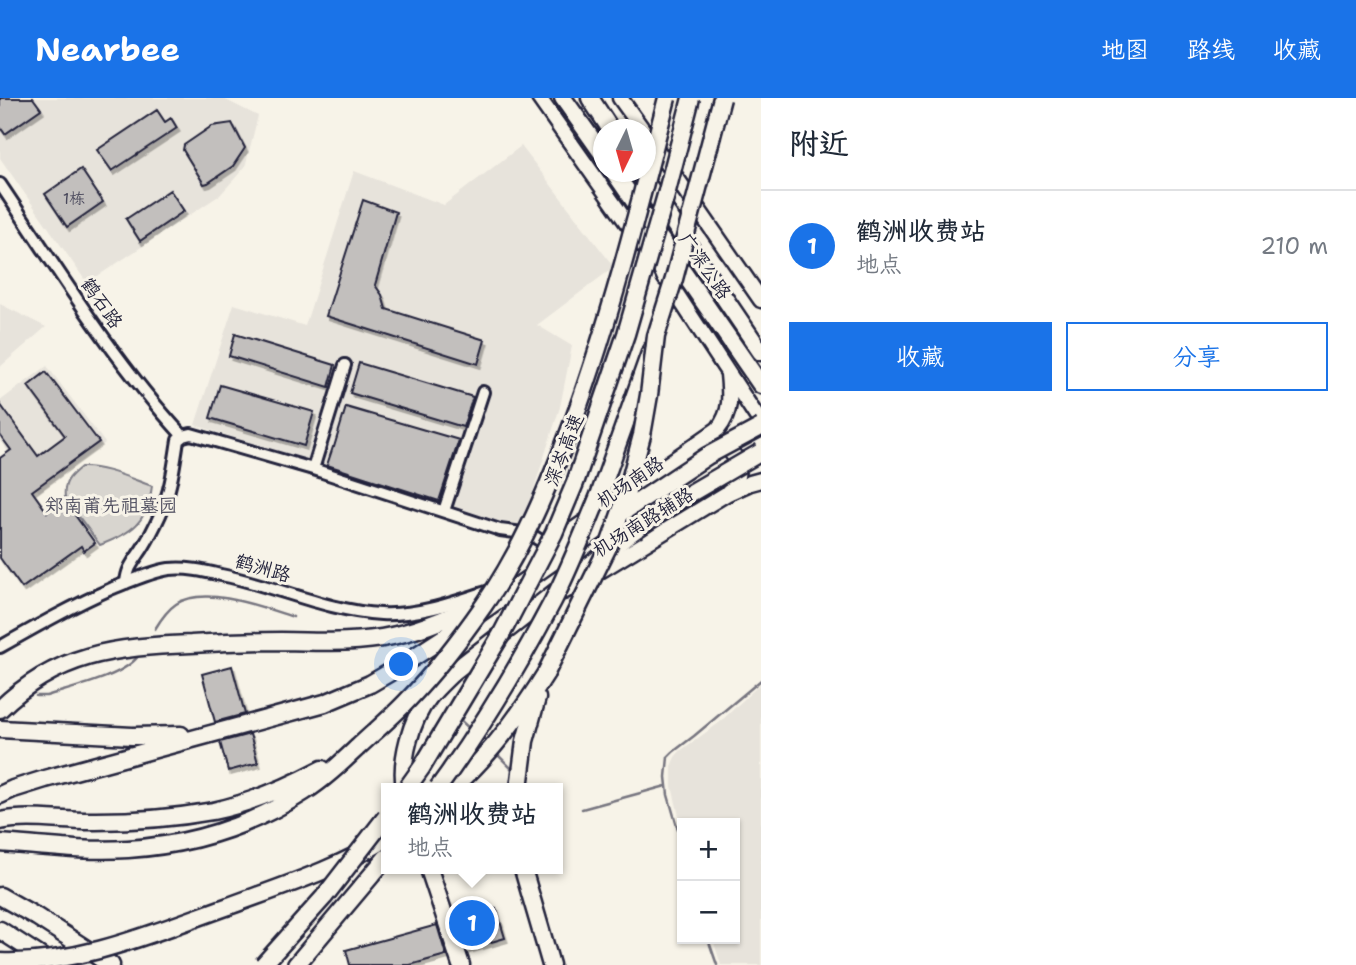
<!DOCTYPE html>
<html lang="zh">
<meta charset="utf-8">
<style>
:root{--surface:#fff;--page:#f6f6f7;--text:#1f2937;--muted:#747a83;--line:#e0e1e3;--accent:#1a73e8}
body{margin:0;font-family:"Shantell Sans","LXGW WenKai TC",sans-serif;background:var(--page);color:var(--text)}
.controls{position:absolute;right:21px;bottom:21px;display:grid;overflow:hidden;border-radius:0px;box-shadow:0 2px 5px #0004}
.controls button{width:63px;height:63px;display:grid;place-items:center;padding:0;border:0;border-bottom:2px solid var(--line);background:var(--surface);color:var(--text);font:35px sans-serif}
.compass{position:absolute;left:593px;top:21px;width:63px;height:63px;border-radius:50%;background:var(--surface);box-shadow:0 2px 5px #0004;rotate:185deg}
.you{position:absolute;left:402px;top:567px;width:24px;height:24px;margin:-18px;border:5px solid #fff;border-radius:50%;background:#1a73e8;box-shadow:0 0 0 10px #1a73e833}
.badge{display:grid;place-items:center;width:46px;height:46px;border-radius:50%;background:var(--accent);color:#fff;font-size:23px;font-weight:700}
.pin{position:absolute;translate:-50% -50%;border:4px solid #fff;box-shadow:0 2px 7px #0006}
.popup{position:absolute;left:381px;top:685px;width:182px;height:91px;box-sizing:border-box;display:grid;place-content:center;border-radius:0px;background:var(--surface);filter:drop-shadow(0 2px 5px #0005);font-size:23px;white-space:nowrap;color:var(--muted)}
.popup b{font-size:26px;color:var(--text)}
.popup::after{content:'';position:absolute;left:50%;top:100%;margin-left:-14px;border:14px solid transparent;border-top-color:var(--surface)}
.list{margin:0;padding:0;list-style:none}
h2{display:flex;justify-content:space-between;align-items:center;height:91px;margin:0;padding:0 28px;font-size:30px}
h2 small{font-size:23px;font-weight:400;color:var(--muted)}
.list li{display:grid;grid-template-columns:46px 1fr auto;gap:21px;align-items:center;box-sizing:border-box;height:112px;padding:0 28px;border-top:2px solid var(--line)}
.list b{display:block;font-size:26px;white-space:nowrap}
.list p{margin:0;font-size:23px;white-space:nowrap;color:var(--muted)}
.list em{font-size:23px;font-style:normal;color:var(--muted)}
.actions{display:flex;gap:14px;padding:21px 28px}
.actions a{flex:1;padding:16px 0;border:2px solid var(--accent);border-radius:0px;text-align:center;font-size:24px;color:var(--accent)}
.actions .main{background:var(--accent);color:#fff}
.map{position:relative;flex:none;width:761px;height:867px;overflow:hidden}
header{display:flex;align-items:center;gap:42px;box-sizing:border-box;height:98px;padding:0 35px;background:var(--accent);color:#fff}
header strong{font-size:33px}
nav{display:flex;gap:38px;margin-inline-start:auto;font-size:24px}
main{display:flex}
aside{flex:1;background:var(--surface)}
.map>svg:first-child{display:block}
.built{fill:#e7e3db}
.green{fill:#d8d5cf;stroke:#7d7c85;stroke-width:2}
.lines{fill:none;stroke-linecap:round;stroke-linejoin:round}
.stream{stroke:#76747f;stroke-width:2.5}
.building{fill:#c2bfbd;stroke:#22223b;stroke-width:2;filter:url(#shadow)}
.minor-casing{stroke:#22223b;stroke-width:16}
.major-casing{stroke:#22223b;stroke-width:19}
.highway-casing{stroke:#22223b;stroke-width:21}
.minor{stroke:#f7f3e8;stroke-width:10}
.major{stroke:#f7f3e8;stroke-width:14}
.highway{stroke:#f7f3e8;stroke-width:16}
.highway-bridge-casing{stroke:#22223b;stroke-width:21;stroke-linecap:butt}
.highway-bridge{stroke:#f7f3e8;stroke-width:16}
.labels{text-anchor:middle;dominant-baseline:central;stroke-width:6;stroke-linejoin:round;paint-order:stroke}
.number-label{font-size:16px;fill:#4a495c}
.street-label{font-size:19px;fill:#22223b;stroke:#f7f3e8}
.park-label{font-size:19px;fill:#504f60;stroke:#f7f3e8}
</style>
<header>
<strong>Nearbee</strong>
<nav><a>地图</a><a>路线</a><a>收藏</a></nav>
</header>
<main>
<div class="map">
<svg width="761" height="867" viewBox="0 0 761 867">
<defs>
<filter id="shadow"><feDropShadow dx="2.5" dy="4" stdDeviation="0" flood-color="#0004"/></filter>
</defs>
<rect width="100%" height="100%" fill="#f7f3e8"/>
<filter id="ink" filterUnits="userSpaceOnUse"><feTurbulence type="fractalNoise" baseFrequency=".0143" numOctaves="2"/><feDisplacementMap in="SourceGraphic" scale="14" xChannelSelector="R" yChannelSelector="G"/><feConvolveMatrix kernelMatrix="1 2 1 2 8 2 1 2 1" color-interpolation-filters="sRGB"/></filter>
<g filter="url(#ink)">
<path class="built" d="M 0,0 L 222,0 L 258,18 L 245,69 L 220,97 L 87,185 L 0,60 Z
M 521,48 L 614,169 L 537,227 L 572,248 L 560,309 L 521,431 L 195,327 L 234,206 L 305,228 L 354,73 L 444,107 Z
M 0,206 L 46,229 L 0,269 Z
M 47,268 L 105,345 L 39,394 L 0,343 L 0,303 Z
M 761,585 L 761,867 L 721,867 L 713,841 L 735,841 L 735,725 L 682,725 L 682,731 L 672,688 L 672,666 L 675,659 L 680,653 L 719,625 Z"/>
<path class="green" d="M 81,369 C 105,368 131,381 152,388 C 148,424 132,435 100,447 L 65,400 C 63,384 70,378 81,369 Z"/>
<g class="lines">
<path class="stream" d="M 155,531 C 161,521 167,512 176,506 C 206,487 262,509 293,519
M 36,598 L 46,598 C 71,590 124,579 139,557
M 459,621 L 472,633
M 495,654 L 515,674
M 525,683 L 533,690
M 582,711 L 666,688
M 682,746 L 668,697 L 666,679 L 668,659 L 673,654 L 694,638 L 761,582
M 708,841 L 717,867"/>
</g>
<path class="building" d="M 0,0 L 33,0 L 41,11 L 5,36 L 0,29 Z
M 157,12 L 165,24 L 171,20 L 177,30 L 112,73 L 97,52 Z
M 232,25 L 245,50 L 233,68 L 208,85 L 204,86 L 183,52 L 184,47 L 212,28 Z
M 81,71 L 103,104 L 67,129 L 45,96 Z
M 170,92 L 184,113 L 140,143 L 126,121 Z
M 363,102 L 396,114 L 375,187 L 382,197 L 386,211 L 485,242 L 478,266 L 326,218 Z
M 235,236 L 335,267 L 329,289 L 229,258 Z
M 359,265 L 473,299 L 463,329 L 350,295 Z
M 46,274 L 99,344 L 32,393 L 47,414 L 64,402 L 95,445 L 84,453 L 81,448 L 22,490 L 0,460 L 0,360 L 11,352 L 0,337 L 0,306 L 38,358 L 65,338 L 28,288 Z
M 220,287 L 314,314 L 304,348 L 210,320 Z
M 346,309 L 459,342 L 439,403 L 327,367 L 333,349 L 334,349 Z
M 232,568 L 245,616 L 215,624 L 202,576 Z
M 250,636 L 258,665 L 228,673 L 220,644 Z
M 496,810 L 505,840 L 467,851 L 457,821 Z
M 437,827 L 446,857 L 410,867 L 350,867 L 346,852 Z"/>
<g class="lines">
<defs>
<path id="minor" d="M 0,86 C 58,172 113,262 183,338
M 313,371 L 345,267
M 444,413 L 483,294
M 126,485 C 127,470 134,463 142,451 C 149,440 155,428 160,417 C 171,393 174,367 178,342 L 183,338 L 191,336 L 313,371 L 500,432 L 530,436 L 552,450
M 0,549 C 37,528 74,507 113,490 C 131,483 150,474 169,471 C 186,469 204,473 221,477 C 274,487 326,513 381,516 C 420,518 458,503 495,491"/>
<path id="major" d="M 539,0 L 654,163
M 620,0 L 643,32
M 646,36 L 761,202
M 668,183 L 761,325
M 716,345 C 741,353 744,377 727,395
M 545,459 L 552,450 L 573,432 L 718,331 C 732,314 730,297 728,276
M 563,494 L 582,484 L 726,396 L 750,385 L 761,382"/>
<path id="highway" d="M 563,0 L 604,58
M 590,0 L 611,32
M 614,74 L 761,287
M 639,74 L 761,254
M 648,139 L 666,180
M 600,395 L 651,252
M 0,611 C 57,555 115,549 191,546 C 221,544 251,543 281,543 C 314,544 349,545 382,540 C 417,534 450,520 482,504
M 0,631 L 132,638 L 181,637
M 405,690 C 400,663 411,621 429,599 C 436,590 444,583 452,575 L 635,432
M 453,690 C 490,657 520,617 546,575
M 519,690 L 525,643 L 537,600
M 0,697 L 13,691 L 45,681 L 325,605 L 370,586 L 394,572 L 454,533 L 623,414
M 0,723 C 31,717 64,724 96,723 C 135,723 174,720 213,713 C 251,705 288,689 322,671
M 0,745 C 42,748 85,754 128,751 C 190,747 251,728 304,694 C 323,682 340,666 357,650
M 429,771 L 461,867
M 523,771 L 551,867
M 0,798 L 37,819 L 111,867
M 229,808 C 283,788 337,771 386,741
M 0,832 L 54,867
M 296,867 L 386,760"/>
</defs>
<use href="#minor" class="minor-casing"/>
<use href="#major" class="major-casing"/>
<use href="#highway" class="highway-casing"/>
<use href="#minor" class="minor"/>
<use href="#major" class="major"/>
<use href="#highway" class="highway"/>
<defs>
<path id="highway-bridge" d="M 623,414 L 707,358 L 761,329
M 635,432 L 684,399 L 761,354
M 546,575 L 609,447 L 624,405 L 642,337 L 649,297 L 656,238 L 674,181 L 722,0
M 357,650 C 374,634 392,619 407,603 C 435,574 461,540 484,507 C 523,451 550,385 574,321 C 612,216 639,108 667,0
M 407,690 L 422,669 L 501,537 L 554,435 L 575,385 L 626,236 L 666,97 L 691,0
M 438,690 C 481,631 519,568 553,503 C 571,468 585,431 600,395
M 0,864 C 81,867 155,834 229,808
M 263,867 L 324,799 L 386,719"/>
</defs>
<use href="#highway-bridge" class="highway-bridge-casing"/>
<use href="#highway-bridge" class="highway-bridge"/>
</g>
</g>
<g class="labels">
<g class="number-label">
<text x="74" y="100">1栋</text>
</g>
<g class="street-label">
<text transform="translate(705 168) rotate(55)">广深公路</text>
<text transform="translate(102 205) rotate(55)">鹤石路</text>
<text transform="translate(564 352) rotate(-69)">深岑高速</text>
<text transform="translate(630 384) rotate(-34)">机场南路</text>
<text transform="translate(643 424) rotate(-32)">机场南路辅路</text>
<text transform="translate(263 470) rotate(16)">鹤洲路</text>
</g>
<g class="park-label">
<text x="111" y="407">郑南莆先祖墓园</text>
</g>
</g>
</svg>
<div class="controls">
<button>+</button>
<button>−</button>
</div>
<svg class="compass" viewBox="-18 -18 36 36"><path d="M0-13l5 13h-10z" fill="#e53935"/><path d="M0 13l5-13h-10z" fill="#747a83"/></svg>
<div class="you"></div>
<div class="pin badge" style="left:472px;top:825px">1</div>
<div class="popup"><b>鹤洲收费站</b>地点</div>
</div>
<aside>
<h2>附近<small></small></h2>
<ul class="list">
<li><span class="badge">1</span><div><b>鹤洲收费站</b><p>地点</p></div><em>210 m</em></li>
</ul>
<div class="actions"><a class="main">收藏</a><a>分享</a></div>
</aside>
</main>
